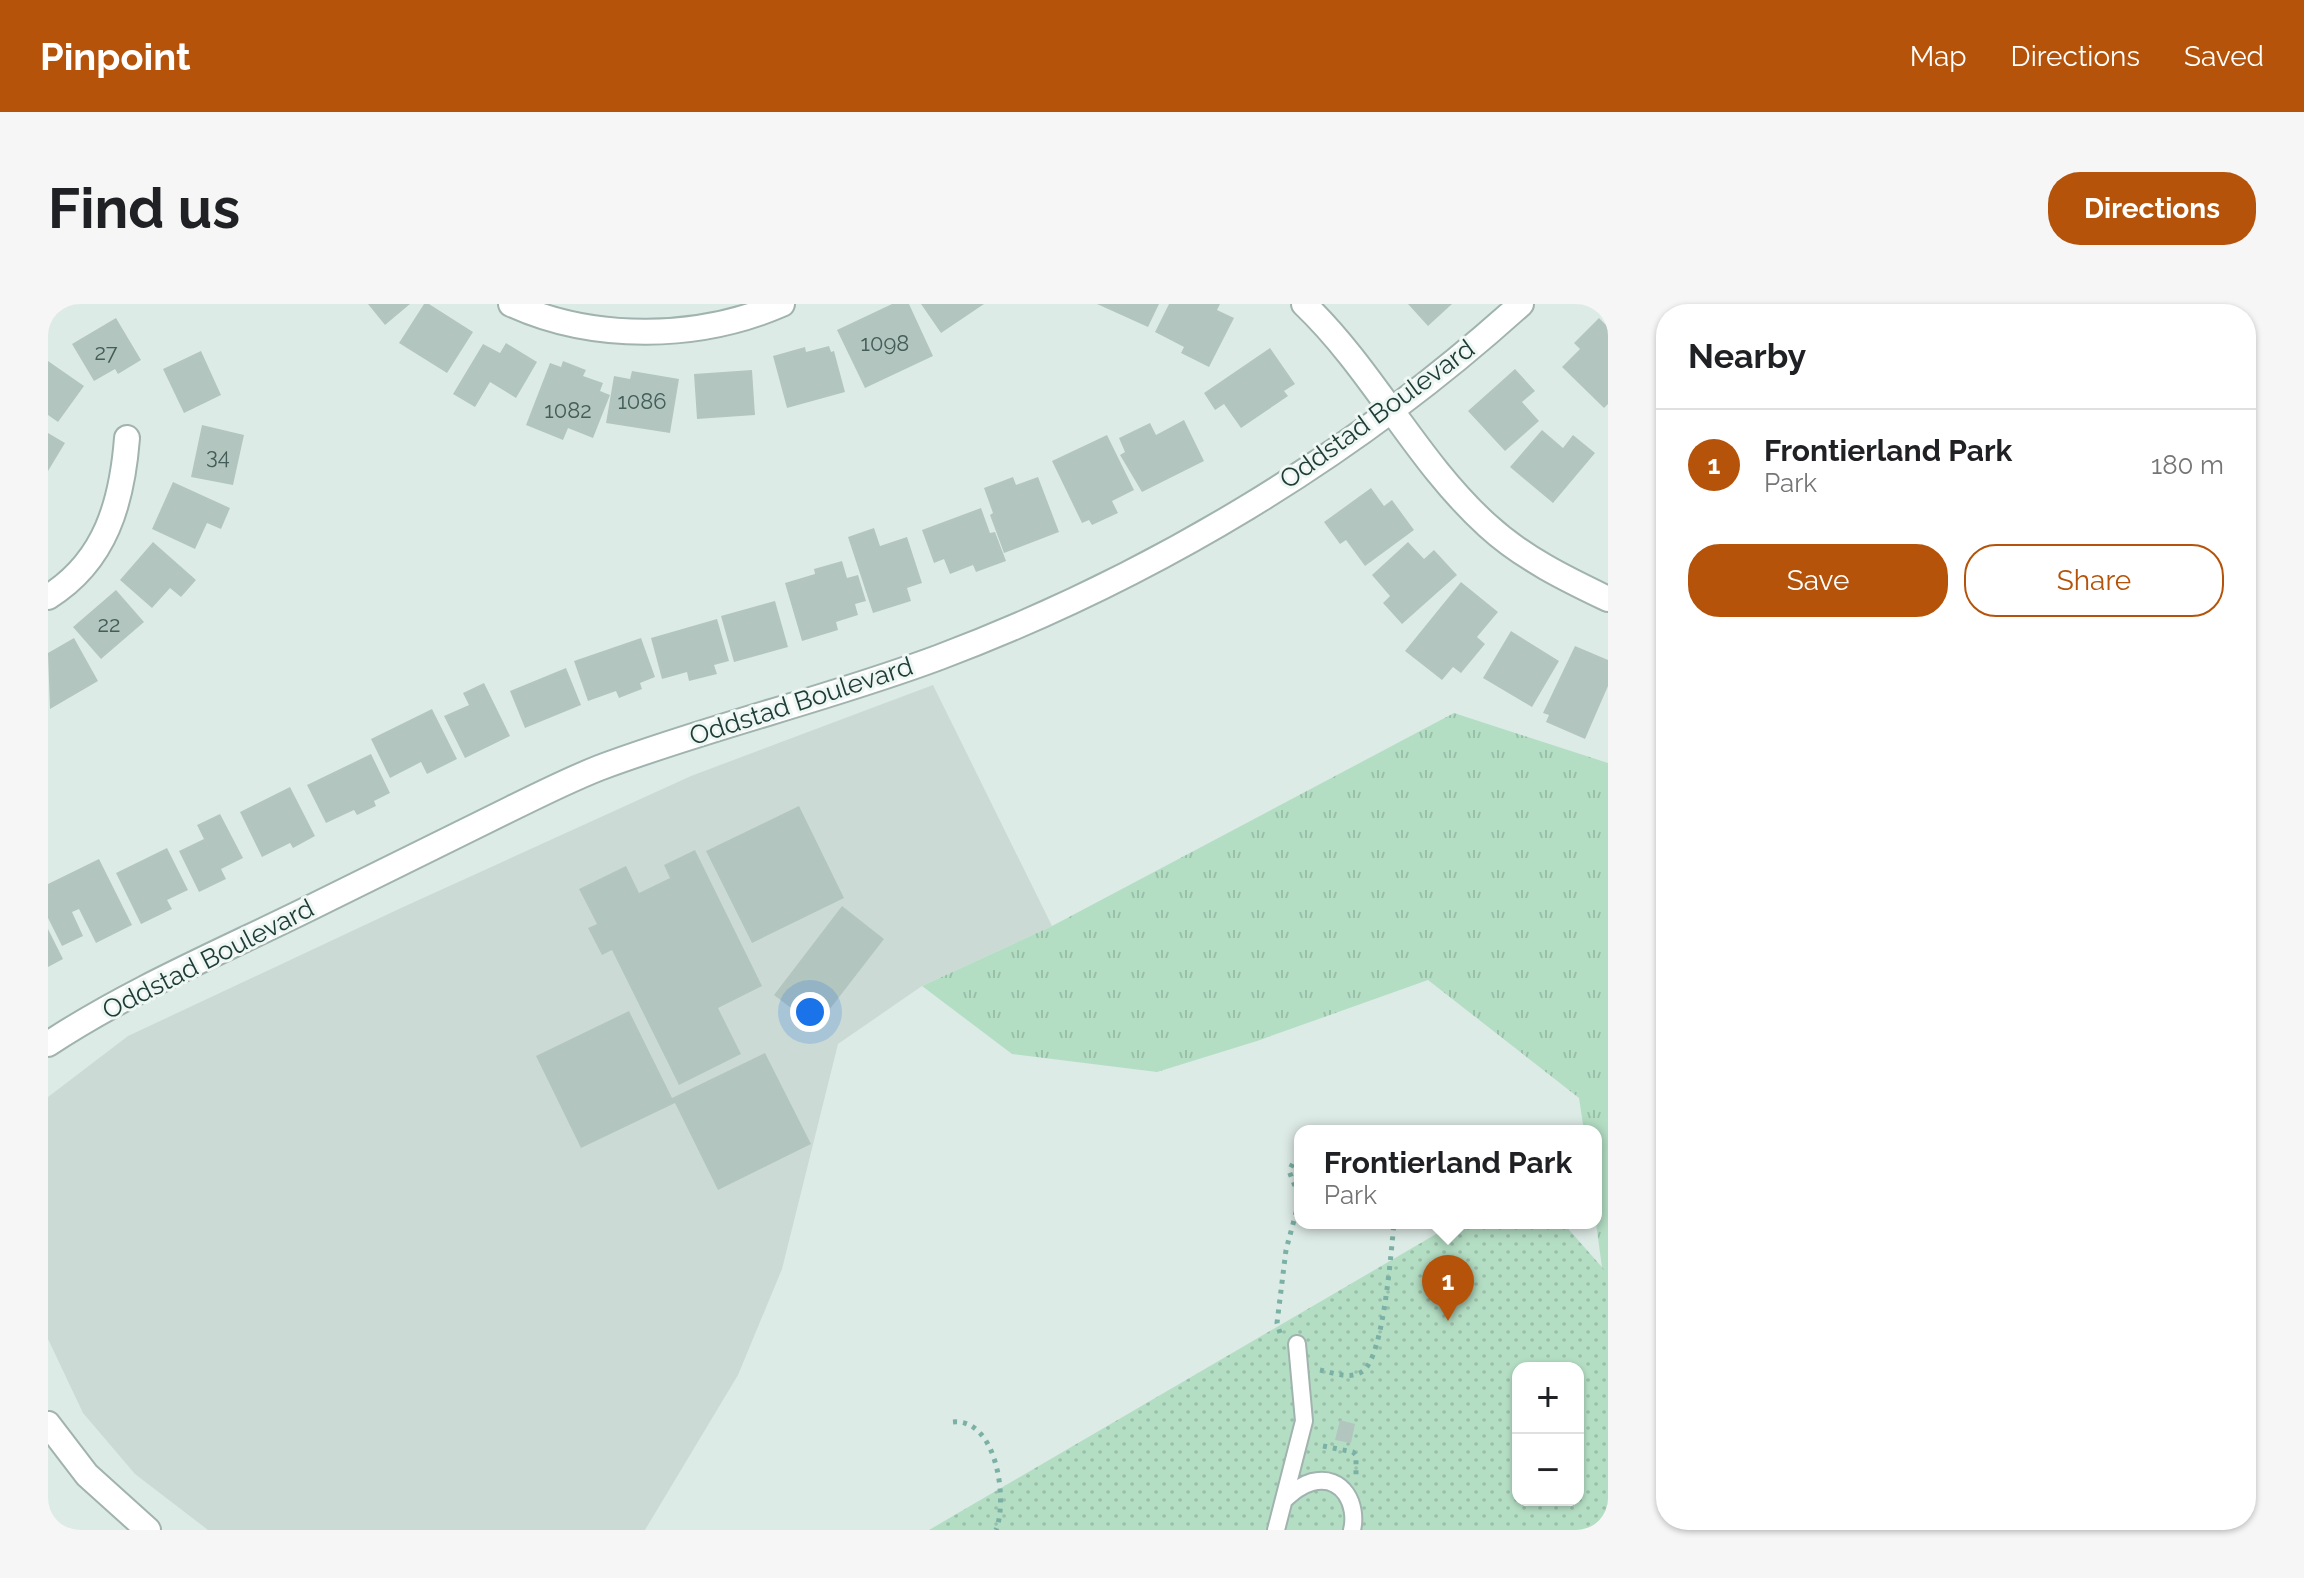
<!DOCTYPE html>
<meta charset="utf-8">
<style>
:root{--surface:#fff;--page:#f6f6f6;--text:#202124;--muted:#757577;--line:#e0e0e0;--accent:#b45309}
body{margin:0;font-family:Raleway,sans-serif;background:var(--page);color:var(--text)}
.controls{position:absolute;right:24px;bottom:24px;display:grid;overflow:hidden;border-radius:16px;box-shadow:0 2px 6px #0004}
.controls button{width:72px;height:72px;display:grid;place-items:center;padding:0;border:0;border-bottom:2px solid var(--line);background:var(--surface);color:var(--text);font:40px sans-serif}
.you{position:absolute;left:762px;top:708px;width:28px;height:28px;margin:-20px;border:6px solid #fff;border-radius:50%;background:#1a73e8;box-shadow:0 0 0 12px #1a73e833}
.badge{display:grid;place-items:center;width:52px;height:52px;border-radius:50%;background:var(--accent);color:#fff;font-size:26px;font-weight:700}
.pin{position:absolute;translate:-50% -66px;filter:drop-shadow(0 2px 4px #0008)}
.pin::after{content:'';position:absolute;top:42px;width:28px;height:24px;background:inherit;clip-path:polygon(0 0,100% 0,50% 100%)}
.popup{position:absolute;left:1246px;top:821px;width:308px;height:104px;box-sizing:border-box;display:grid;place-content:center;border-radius:16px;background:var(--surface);filter:drop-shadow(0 2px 6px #0005);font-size:26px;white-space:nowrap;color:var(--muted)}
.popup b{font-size:30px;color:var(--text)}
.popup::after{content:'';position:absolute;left:50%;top:100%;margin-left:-16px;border:16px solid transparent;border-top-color:var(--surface)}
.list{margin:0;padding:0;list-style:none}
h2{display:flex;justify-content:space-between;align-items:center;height:104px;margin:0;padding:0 32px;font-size:34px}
h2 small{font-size:26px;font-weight:400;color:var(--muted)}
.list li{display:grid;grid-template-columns:52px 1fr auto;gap:24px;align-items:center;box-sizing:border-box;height:112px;padding:0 32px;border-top:2px solid var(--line)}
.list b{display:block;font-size:30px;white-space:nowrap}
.list p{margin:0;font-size:26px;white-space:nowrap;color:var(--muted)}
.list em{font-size:26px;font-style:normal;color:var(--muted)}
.actions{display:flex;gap:16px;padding:24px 32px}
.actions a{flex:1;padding:18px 0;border:2px solid var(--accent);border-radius:32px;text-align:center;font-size:28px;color:var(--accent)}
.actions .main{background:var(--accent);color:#fff}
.map{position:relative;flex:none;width:1560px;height:1226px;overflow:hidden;border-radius:32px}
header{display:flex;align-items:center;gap:48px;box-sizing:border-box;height:112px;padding:0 40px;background:var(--accent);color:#fff}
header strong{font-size:38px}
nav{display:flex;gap:44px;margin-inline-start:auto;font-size:28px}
.intro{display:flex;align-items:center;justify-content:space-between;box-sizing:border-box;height:192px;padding:0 48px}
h1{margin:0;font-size:56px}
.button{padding:20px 36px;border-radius:32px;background:var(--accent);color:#fff;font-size:28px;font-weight:700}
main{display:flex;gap:48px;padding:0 48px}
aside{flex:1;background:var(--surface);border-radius:32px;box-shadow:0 2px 6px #0004}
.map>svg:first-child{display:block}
.built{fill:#ccdad5}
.grass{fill:url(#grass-tufts)}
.park{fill:url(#park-dots);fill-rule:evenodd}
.building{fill:#b3c5bf}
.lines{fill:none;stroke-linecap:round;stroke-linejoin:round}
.service-casing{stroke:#a0b3ae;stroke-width:20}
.minor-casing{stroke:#a0b3ae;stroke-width:28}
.tertiary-casing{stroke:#a0b3ae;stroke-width:28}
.path{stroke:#7bb1a5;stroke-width:5;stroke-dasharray:4 6;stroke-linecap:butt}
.service{stroke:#fff;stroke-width:16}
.minor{stroke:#fff;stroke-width:24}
.tertiary{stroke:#fff;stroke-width:24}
.labels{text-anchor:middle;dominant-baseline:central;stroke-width:6;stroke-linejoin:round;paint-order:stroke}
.number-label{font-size:22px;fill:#435e58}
.street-label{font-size:26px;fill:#1e3b36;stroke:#eef7f3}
</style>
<header>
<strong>Pinpoint</strong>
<nav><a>Map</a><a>Directions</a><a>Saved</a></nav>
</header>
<div class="intro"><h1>Find us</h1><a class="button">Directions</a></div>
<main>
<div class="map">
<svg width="1560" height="1226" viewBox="0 0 1560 1226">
<defs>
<pattern id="grass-tufts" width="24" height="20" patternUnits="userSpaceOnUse" patternTransform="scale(2)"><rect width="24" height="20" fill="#b4dec4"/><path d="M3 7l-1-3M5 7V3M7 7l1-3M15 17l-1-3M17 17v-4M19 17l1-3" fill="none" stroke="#9abfa9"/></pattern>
<pattern id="park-dots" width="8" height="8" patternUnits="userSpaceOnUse" patternTransform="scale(2)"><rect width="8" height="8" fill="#b4dec4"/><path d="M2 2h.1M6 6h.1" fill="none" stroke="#9abfa9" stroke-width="1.8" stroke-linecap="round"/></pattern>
</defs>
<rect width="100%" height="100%" fill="#ddebe6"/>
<path class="built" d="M 885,381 L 1004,622 L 874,682 L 790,740 L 734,965 L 690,1071 L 597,1226 L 160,1226 L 87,1170 L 35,1109 L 0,1035 L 0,793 L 80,732 L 353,604 L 643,472 Z"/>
<path class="grass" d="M 1406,409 L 1560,459 L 1560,1008 L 1548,919 L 1548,827 L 1536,827 L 1531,794 L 1380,676 L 1209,737 L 1109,768 L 964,750 L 874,682 L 1004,622 Z"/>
<path class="park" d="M 1407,919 L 1515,919 L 1560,970 L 1560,1226 L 881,1226 ZM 1470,1064 L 1530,1064 L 1530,1196 L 1470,1196 Z"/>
<path class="building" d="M 320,0 L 362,0 L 337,21 Z
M 376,0 L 381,0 L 425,28 L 399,69 L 351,39 Z
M 844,0 L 861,0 L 885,52 L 817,84 L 789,26 Z
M 873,0 L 936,0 L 893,29 Z
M 1049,0 L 1111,0 L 1100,23 Z
M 1121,0 L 1172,0 L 1169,6 L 1186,14 L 1161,63 L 1133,49 L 1136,43 L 1107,28 Z
M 1360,0 L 1404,0 L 1380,22 Z
M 68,14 L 93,56 L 70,70 L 67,65 L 46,77 L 24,40 Z
M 1551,14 L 1560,23 L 1560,100 L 1556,104 L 1514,63 L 1532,45 L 1526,39 Z
M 458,39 L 489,58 L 468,94 L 442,78 L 427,103 L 405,90 L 435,40 L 452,49 Z
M 781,42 L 783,48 L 786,47 L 797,88 L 739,104 L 725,52 L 757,43 L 758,48 Z
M 1222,44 L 1247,80 L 1236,87 L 1240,92 L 1193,124 L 1176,100 L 1167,106 L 1156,89 Z
M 153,47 L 173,91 L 136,109 L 115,65 Z
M 0,57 L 36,82 L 10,118 L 0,111 Z
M 515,57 L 538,66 L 535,72 L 555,79 L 552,87 L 562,91 L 545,134 L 520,124 L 515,136 L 478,121 L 502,59 L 513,63 Z
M 1467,65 L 1487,87 L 1474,98 L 1491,117 L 1457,147 L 1420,107 Z
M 704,66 L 707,111 L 649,115 L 646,70 Z
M 584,67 L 631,75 L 622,129 L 558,119 L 566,72 L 582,75 Z
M 1136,116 L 1156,157 L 1094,188 L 1072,151 L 1077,148 L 1071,134 L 1102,119 L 1108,131 Z
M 154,121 L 196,131 L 185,181 L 143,173 Z
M 1494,126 L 1515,144 L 1525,131 L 1547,149 L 1505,199 L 1462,163 Z
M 0,129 L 17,139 L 0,167 Z
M 1059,131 L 1086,186 L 1064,197 L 1070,209 L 1044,221 L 1041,216 L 1034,219 L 1004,157 Z
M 965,173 L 968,181 L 990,173 L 1011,228 L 956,249 L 942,211 L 945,209 L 936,184 Z
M 125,178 L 182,204 L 173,225 L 159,219 L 147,245 L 104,225 Z
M 1323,184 L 1336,202 L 1344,196 L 1366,226 L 1317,262 L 1298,236 L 1292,240 L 1276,218 Z
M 933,204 L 942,229 L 947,228 L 958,257 L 928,268 L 925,261 L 902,270 L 896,255 L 886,259 L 874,226 Z
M 826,224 L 832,242 L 859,233 L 874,279 L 859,284 L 863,297 L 825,309 L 800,233 Z
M 105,238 L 148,276 L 133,293 L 122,284 L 104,304 L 72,276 Z
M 1360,238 L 1376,255 L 1386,246 L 1409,271 L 1354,320 L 1335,299 L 1342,292 L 1324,271 Z
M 794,257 L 799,274 L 810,271 L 818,297 L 807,300 L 810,311 L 788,318 L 790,326 L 754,337 L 737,279 L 767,270 L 766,265 Z
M 1413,278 L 1450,308 L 1429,333 L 1437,340 L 1413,369 L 1405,363 L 1394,376 L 1357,347 Z
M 68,286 L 96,318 L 53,355 L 25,323 Z
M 727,297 L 740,343 L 686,358 L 673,312 Z
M 669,315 L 681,357 L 666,361 L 669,370 L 641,377 L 639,368 L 614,375 L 603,334 Z
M 1463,327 L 1511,357 L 1484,403 L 1435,374 Z
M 26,334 L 50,377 L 2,405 L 0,349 Z
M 593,334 L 607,373 L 592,379 L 594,385 L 571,394 L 568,387 L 540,397 L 526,357 Z
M 1527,342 L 1560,356 L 1560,382 L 1537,435 L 1498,418 L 1501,411 L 1495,409 Z
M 518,364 L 533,401 L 477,424 L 462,387 Z
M 436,379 L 462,432 L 417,454 L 396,412 L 421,401 L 415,389 Z
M 384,405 L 409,455 L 379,470 L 373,458 L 342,474 L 323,435 Z
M 323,450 L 342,489 L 326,497 L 328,502 L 309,511 L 306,506 L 278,519 L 259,481 Z
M 242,483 L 267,532 L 245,544 L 242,539 L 214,553 L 192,508 Z
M 751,502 L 796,594 L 704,639 L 658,547 Z
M 172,510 L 195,554 L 173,565 L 178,575 L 151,588 L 131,547 L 156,535 L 149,521 Z
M 119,544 L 140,586 L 119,596 L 124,605 L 93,620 L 68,569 Z
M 647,546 L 714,682 L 670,704 L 693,750 L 631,781 L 564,646 L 554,651 L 540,624 L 549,620 L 531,585 L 578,562 L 591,589 L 622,574 L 616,561 Z
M 51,555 L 84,621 L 48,639 L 31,605 L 24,608 L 35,632 L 14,642 L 0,614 L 0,580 Z
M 794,602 L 836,635 L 768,723 L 726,691 Z
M 0,625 L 15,655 L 0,663 Z
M 581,707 L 624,794 L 717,749 L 763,840 L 670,886 L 627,799 L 533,844 L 488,752 Z
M 1292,1116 L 1307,1120 L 1303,1139 L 1287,1136 Z"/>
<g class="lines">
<defs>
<path id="service" d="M 1237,1195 C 1245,1188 1253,1181 1264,1178 C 1295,1170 1310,1201 1304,1226
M 1228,1226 L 1256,1117 L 1249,1040"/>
<path id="minor" d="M 463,0 C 546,38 651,36 734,0
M 1256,0 C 1326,67 1368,157 1440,222 C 1475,254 1518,275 1560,295
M 0,293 C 58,257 74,198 79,134
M 0,1120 L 39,1171 L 100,1226"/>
<path id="tertiary" d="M 0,740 C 85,684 182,644 274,598 C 328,571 383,544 438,517 C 475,499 513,479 551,464 C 663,422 780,395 892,353 C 1104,273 1305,152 1473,0"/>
</defs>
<use href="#service" class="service-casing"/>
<use href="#minor" class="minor-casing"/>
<use href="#tertiary" class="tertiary-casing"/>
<path class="path" d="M 1232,1029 L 1229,1019 L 1238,946 L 1249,905 L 1249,887 L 1241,867 L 1247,855 L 1252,853
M 1272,1066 C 1286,1069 1303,1076 1315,1067 C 1336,1051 1343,947 1346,919
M 905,1118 C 949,1114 960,1196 948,1226
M 1275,1142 L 1305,1148 L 1308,1151 L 1308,1172"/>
<use href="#service" class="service"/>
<use href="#minor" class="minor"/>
<use href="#tertiary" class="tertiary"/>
</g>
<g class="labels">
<g class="number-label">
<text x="837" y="39">1098</text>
<text x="58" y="48">27</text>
<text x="594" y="97">1086</text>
<text x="520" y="106">1082</text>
<text x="170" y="152">34</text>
<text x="61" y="320">22</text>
</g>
<g class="street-label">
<text transform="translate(1329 110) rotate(-36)">Oddstad Boulevard</text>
<text transform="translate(753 397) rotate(-18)">Oddstad Boulevard</text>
<text transform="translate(160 655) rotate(-27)">Oddstad Boulevard</text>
</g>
</g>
</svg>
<div class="controls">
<button>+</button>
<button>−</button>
</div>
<div class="you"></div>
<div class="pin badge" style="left:1400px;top:1017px">1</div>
<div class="popup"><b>Frontierland Park</b>Park</div>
</div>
<aside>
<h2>Nearby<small></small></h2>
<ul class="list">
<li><span class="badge">1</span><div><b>Frontierland Park</b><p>Park</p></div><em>180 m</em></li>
</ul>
<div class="actions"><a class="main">Save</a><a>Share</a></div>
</aside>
</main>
